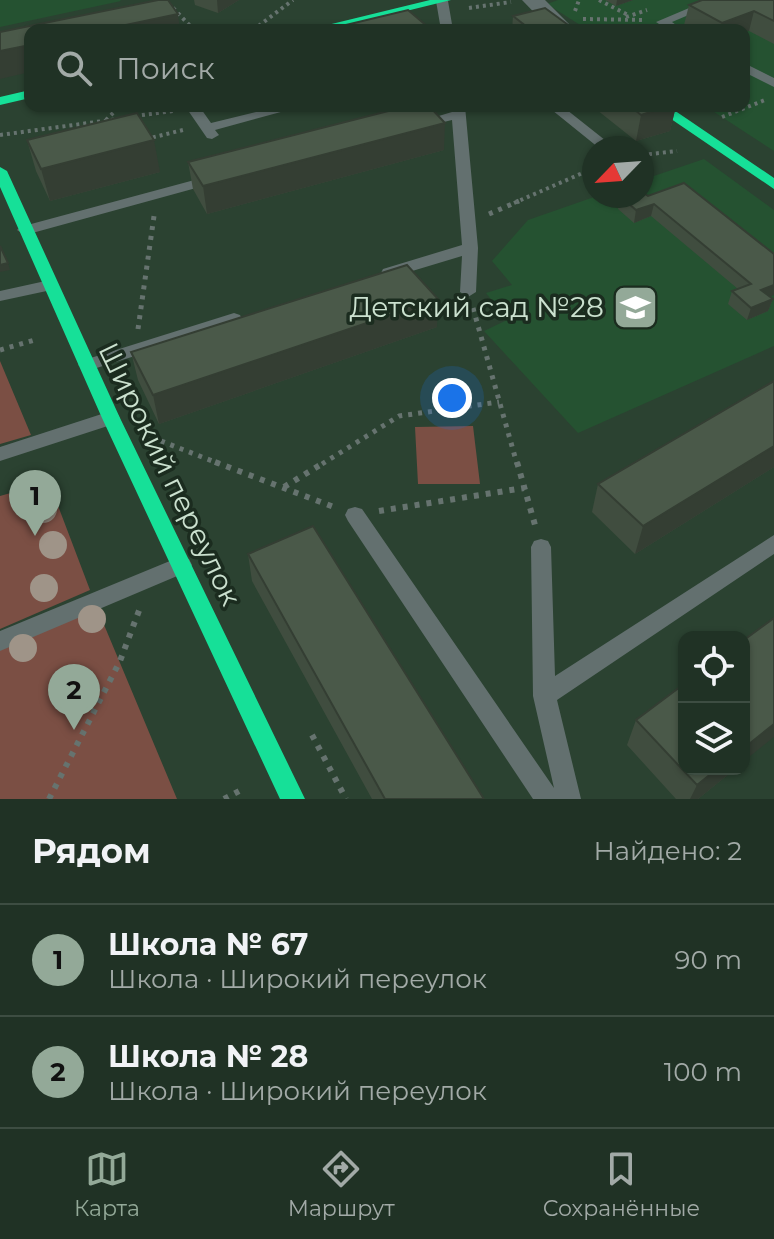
<!DOCTYPE html>
<html lang="ru">
<meta charset="utf-8">
<style>
:root{--surface:#203225;--page:#283a2d;--text:#f1f3f6;--muted:#a2aaa7;--line:#3d4d42;--accent:#93a998}
body{margin:0;font-family:Montserrat,sans-serif;background:var(--page);color:var(--text)}
.controls{position:absolute;right:24px;bottom:24px;display:grid;overflow:hidden;border-radius:16px;box-shadow:0 2px 6px #0004}
.controls button{width:72px;height:72px;display:grid;place-items:center;padding:0;border:0;border-bottom:2px solid var(--line);background:var(--surface);color:var(--text);font:40px sans-serif}
.compass{position:absolute;left:582px;top:136px;width:72px;height:72px;border-radius:50%;background:var(--surface);box-shadow:0 2px 6px #0004;rotate:245deg}
.you{position:absolute;left:452px;top:398px;width:28px;height:28px;margin:-20px;border:6px solid #fff;border-radius:50%;background:#1a73e8;box-shadow:0 0 0 12px #1a73e833}
.badge{display:grid;place-items:center;width:52px;height:52px;border-radius:50%;background:var(--accent);color:#111;font-size:26px;font-weight:700}
.pin{position:absolute;translate:-50% -66px;filter:drop-shadow(0 2px 4px #0008)}
.pin::after{content:'';position:absolute;top:42px;width:28px;height:24px;background:inherit;clip-path:polygon(0 0,100% 0,50% 100%)}
.list{margin:0;padding:0;list-style:none}
h2{display:flex;justify-content:space-between;align-items:center;height:104px;margin:0;padding:0 32px;font-size:34px}
h2 small{font-size:26px;font-weight:400;color:var(--muted)}
.list li{display:grid;grid-template-columns:52px 1fr auto;gap:24px;align-items:center;box-sizing:border-box;height:112px;padding:0 32px;border-top:2px solid var(--line)}
.list b{display:block;font-size:30px;white-space:nowrap}
.list p{margin:0;font-size:26px;white-space:nowrap;color:var(--muted)}
.list em{font-size:26px;font-style:normal;color:var(--muted)}
.icon{flex:none;width:44px;height:44px;fill:none;stroke:currentColor;stroke-width:2;stroke-linecap:round;stroke-linejoin:round}
.map{position:relative;flex:none;width:774px;height:799px;overflow:hidden}
.search{position:absolute;background:var(--surface);box-shadow:0 2px 6px #0004;left:24px;right:24px;top:24px;height:88px;display:flex;align-items:center;gap:20px;box-sizing:border-box;padding:0 28px;border-radius:16px;color:var(--muted);font-size:30px}
.sheet{height:328px;background:var(--surface)}
nav{display:flex;justify-content:space-around;align-items:center;box-sizing:border-box;height:112px;border-top:2px solid var(--line);background:var(--surface);font-size:22px;color:var(--muted)}
nav a{display:grid;justify-items:center;gap:4px}
nav .on{color:var(--accent)}
.map>svg:first-child{display:block}
.built{fill:#255231}
.green{fill:#7b4f44}
.lines{fill:none;stroke-linecap:round;stroke-linejoin:round}
.path-far2{stroke:#66736f;stroke-width:4;stroke-dasharray:3 4;stroke-linecap:butt}
.path-far1{stroke:#66736f;stroke-width:5;stroke-dasharray:4 6;stroke-linecap:butt}
.path{stroke:#66736f;stroke-width:6;stroke-dasharray:5 7;stroke-linecap:butt}
.lane{fill:#63706f;fill-rule:evenodd}
.street{fill:#63706f;fill-rule:evenodd}
.fast{fill:#16e098;fill-rule:evenodd}
.tree{fill:#9f9488}
.wall{fill:#404d3f}
.shaded-wall{fill:#343e33}
.building{fill:#4a5949;stroke:#343e33;stroke-width:2}
.labels{text-anchor:middle;dominant-baseline:central;stroke-width:7;stroke-linejoin:round;paint-order:stroke}
.poi-label{font-size:28px;fill:#cbe1cf;stroke:#1b2c1f;text-anchor:end}
.street-label{font-size:28px;fill:#cbe1cf;stroke:#1b2c1f}
</style>
<div class="map">
<svg width="774" height="799" viewBox="0 0 774 799">
<rect width="100%" height="100%" fill="#2b4231"/>
<path class="built" d="M 0,0 L 120,0 L 121,1 L 0,27 Z
M 558,0 L 774,0 L 774,151 L 705,106 L 744,106 L 744,30 L 588,30 L 547,4 Z
M 704,159 L 774,210 L 774,346 L 578,433 L 484,331 L 507,320 L 486,293 L 512,285 L 492,261 L 528,220 L 597,196 L 642,196 L 642,180 Z"/>
<path class="green" d="M 0,361 L 31,435 L 0,444 Z
M 473,426 L 480,484 L 418,484 L 415,427 Z
M 49,482 L 90,590 L 0,629 L 0,496 Z
M 97,608 L 177,799 L 0,799 L 0,649 Z"/>
<g class="lines">
<path class="path-far2" d="M 599,0 L 630,16
M 173,8 L 194,30
M 469,8 L 511,2
M 575,11 L 579,0
M 626,17 L 647,10
M 583,19 L 645,20
M 253,30 L 293,0
M 270,30 L 285,26
M 135,116 L 173,111
M 722,117 L 765,100
M 106,120 L 120,106
M 0,135 L 118,119
M 146,139 L 183,130
M 642,155 L 677,151
M 514,203 L 594,168"/>
<path class="path-far1" d="M 489,214 L 519,201
M 473,308 L 517,464
M 138,329 L 154,216
M 0,350 L 38,339
M 161,441 L 220,464
M 322,464 L 399,416 L 499,402"/>
<path class="path" d="M 215,462 L 334,507
M 517,462 L 535,525
M 284,487 L 325,462
M 379,511 L 524,488
M 312,735 L 346,799
M 49,799 L 120,661 L 140,608
M 224,799 L 241,790"/>
<path class="lane" d="M 708,0 L 724,0 L 672,22 L 683,30 L 668,30 L 656,22 Z
M 436,1 L 448,1 L 453,30 L 441,30 Z
M 744,63 L 774,78 L 774,87 L 744,72 Z
M 185,106 L 199,106 L 211,123 L 280,106 L 303,106 L 215,130 L 219,135 L 212,139 L 207,138 Z
M 451,106 L 465,106 L 478,248 L 476,292 L 468,297 L 460,292 L 462,256 L 389,278 L 381,273 L 383,269 L 462,245 L 452,120 L 419,128 L 412,124 L 452,112 Z
M 547,106 L 562,106 L 615,148 L 599,148 Z
M 213,175 L 220,179 L 218,182 L 25,235 L 17,230 L 20,227 Z
M 50,280 L 58,285 L 56,289 L 0,301 L 0,291 Z
M 234,313 L 240,315 L 242,319 L 240,323 L 87,371 L 78,365 L 81,361 Z
M 111,411 L 117,413 L 120,418 L 117,423 L 0,461 L 0,447 Z
M 355,507 L 362,509 L 554,788 L 533,696 L 531,547 L 534,541 L 541,539 L 548,541 L 551,547 L 555,676 L 774,535 L 774,554 L 557,700 L 581,799 L 533,799 L 348,521 L 345,515 L 348,509 Z
M 182,556 L 189,559 L 192,565 L 189,571 L 0,651 L 0,631 Z"/>
<path class="street" d="M 522,0 L 545,0 L 575,30 L 551,30 Z"/>
<path class="fast" d="M 430,0 L 451,0 L 329,30 L 307,30 Z
M 30,90 L 30,98 L 0,105 L 0,97 Z
M 652,106 L 668,106 L 774,178 L 774,189 Z
M 0,167 L 7,171 L 120,418 L 305,799 L 280,799 L 102,418 L 0,187 Z"/>
</g>
<g class="tree">
<circle cx="43" cy="509" r="14"/>
<circle cx="53" cy="545" r="14"/>
<circle cx="44" cy="588" r="14"/>
<circle cx="92" cy="619" r="14"/>
<circle cx="23" cy="648" r="14"/>
</g>
<path class="wall" d="M 194,0 L 239,0 L 218,13 L 195,5 Z
M 605,0 L 633,0 L 616,6 Z
M 774,0 L 774,44 L 749,31 L 694,30 L 684,25 L 689,5 Z
M 513,16 L 575,30 L 512,30 Z
M 592,106 L 676,106 L 670,131 L 636,141 Z
M 27,140 L 160,172 L 50,201 L 36,171 Z
M 444,150 L 207,214 L 193,189 L 188,162 Z
M 642,192 L 773,299 L 768,311 L 747,320 L 728,304 L 732,291 L 738,289 L 651,216 L 634,223 L 618,209 L 621,197 Z
M 437,327 L 159,424 L 138,380 L 131,352 Z
M 774,381 L 774,467 L 635,554 L 592,512 L 598,484 Z
M 248,554 L 484,799 L 372,799 L 252,581 Z
M 636,720 L 684,769 L 735,769 L 698,799 L 676,799 L 627,745 Z"/>
<path class="shaded-wall" d="M 217,0 L 239,0 L 218,13 Z
M 617,0 L 633,0 L 616,6 Z
M 754,11 L 749,31 L 744,32 L 744,30 L 721,30 L 722,23 Z
M 178,14 L 180,30 L 102,30 Z
M 30,45 L 30,72 L 0,79 L 0,51 Z
M 669,106 L 676,106 L 670,131 L 636,141 L 641,115 Z
M 445,123 L 444,150 L 207,214 L 203,186 Z
M 154,140 L 160,172 L 50,201 L 41,169 Z
M 654,204 L 651,216 L 634,223 L 636,210 Z
M 8,263 L 10,270 L 0,272 L 0,265 Z
M 774,285 L 774,295 L 757,302 L 761,290 Z
M 438,299 L 437,327 L 159,424 L 153,395 Z
M 773,299 L 768,311 L 747,320 L 751,308 Z
M 774,446 L 774,467 L 635,554 L 643,526 Z
M 774,724 L 774,737 L 744,761 L 744,748 Z
M 717,769 L 735,769 L 698,799 L 690,799 L 697,785 Z"/>
<path class="building" d="M 158,0 L 168,0 L 178,14 L 102,30 L 30,30 L 30,45 L 0,51 L 0,32 Z
M 702,0 L 774,0 L 774,21 L 754,11 L 722,23 L 689,5 Z
M 545,8 L 575,30 L 531,30 L 513,16 Z
M 408,10 L 428,27 L 417,30 L 325,30 Z
M 408,106 L 429,106 L 445,123 L 203,186 L 188,162 Z
M 630,106 L 669,106 L 641,115 Z
M 137,113 L 154,140 L 41,169 L 27,140 Z
M 684,183 L 774,254 L 774,285 L 761,290 L 773,299 L 751,308 L 732,291 L 751,284 L 654,204 L 636,210 L 621,197 L 642,196 L 642,192 L 648,196 Z
M 0,246 L 8,263 L 0,265 Z
M 407,265 L 438,299 L 153,395 L 131,352 Z
M 774,381 L 774,446 L 643,526 L 598,484 Z
M 313,526 L 484,799 L 385,799 L 248,554 Z
M 774,618 L 774,724 L 744,748 L 744,640 Z
M 684,684 L 684,769 L 717,769 L 697,785 L 636,720 Z"/>
<defs>
<symbol id="school-square" viewBox="-11 -11 22 22"><rect x="-9" y="-9" width="18" height="18" rx="4" fill="#93a998" stroke="#1b2c1f"/><path d="M0-5L7-2L0 1L-7-2ZM-4 1L0 2.5L4 1V4Q0 6-4 4Z" fill="#fff"/></symbol>
</defs>
<g fill-rule="evenodd">
<use href="#school-square" x="610" y="282" width="51" height="51"/>
</g>
<g class="labels">
<g class="poi-label">
<text x="604" y="307">Детский сад №28</text>
</g>
<g class="street-label">
<text transform="translate(170 474) rotate(64)">Широкий переулок</text>
</g>
</g>
</svg>
<div class="controls">
<button><svg class="icon" aria-label="locate" viewBox="0 0 24 24"><circle cx="12" cy="12" r="6"/><path d="M12 2v4M12 18v4M2 12h4M18 12h4"/></svg></button>
<button><svg class="icon" aria-label="layers" viewBox="0 0 24 24"><path d="M12 4l9 5-9 5-9-5zM3 14l9 5 9-5"/></svg></button>
</div>
<svg class="compass" viewBox="-18 -18 36 36"><path d="M0-13l5 13h-10z" fill="#e53935"/><path d="M0 13l5-13h-10z" fill="#a2aaa7"/></svg>
<div class="you"></div>
<div class="pin badge" style="left:35px;top:536px">1</div>
<div class="pin badge" style="left:74px;top:730px">2</div>
<div class="search"><svg class="icon" aria-label="search" viewBox="0 0 24 24"><circle cx="10" cy="10" r="6"/><path d="M15 15l6 6"/></svg>Поиск</div>
</div>
<section class="sheet">
<h2>Рядом<small>Найдено: 2</small></h2>
<ul class="list">
<li><span class="badge">1</span><div><b>Школа № 67</b><p>Школа · Широкий переулок</p></div><em>90 m</em></li>
<li><span class="badge">2</span><div><b>Школа № 28</b><p>Школа · Широкий переулок</p></div><em>100 m</em></li>
</ul>
</section>
<nav>
<a class="on"><svg class="icon" aria-label="map" viewBox="0 0 24 24"><path d="M3 6l6-2 6 2 6-2v14l-6 2-6-2-6 2zM9 4v14M15 6v14"/></svg>Карта</a>
<a><svg class="icon" aria-label="directions" viewBox="0 0 24 24"><path d="M12 3l9 9-9 9-9-9zM9 14v-3h6M13 9l2 2-2 2"/></svg>Маршрут</a>
<a><svg class="icon" aria-label="saved" viewBox="0 0 24 24"><path d="M7 4h10v16l-5-4-5 4z"/></svg>Сохранённые</a>
</nav>
